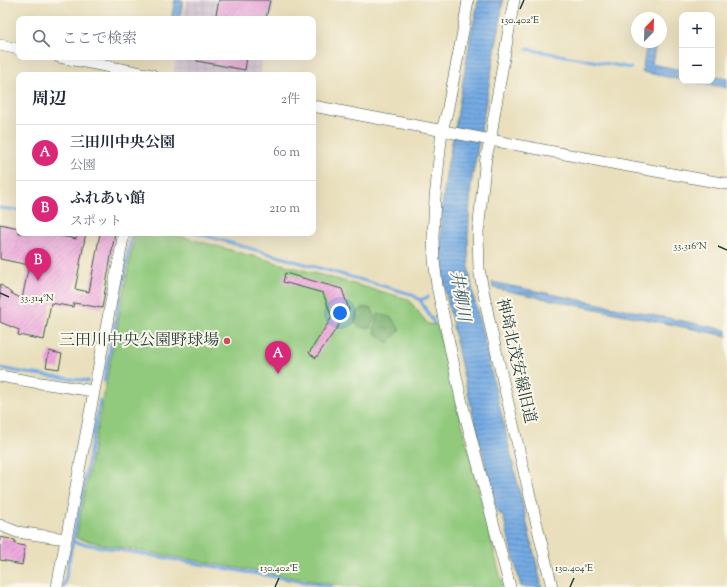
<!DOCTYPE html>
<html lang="ja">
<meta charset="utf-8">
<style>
:root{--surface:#fff;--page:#f2f2f3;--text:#1f2937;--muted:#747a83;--line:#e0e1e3;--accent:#db2777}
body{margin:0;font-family:"Sorts Mill Goudy","Noto Serif JP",serif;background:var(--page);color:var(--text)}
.controls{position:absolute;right:12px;top:12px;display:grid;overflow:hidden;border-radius:8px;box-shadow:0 4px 16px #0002}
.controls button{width:36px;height:36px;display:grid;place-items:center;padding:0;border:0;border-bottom:1px solid var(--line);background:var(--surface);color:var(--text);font:20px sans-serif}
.compass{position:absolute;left:631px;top:12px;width:36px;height:36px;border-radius:50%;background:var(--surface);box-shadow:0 4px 16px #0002;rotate:23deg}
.you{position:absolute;left:340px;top:313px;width:14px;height:14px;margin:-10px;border:3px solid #fff;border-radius:50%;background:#1a73e8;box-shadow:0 0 0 6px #1a73e833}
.badge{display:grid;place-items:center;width:26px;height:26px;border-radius:50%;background:var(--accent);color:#fff;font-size:13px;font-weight:700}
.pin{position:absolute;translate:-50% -33px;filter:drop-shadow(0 1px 2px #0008)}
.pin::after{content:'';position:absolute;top:21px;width:14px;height:12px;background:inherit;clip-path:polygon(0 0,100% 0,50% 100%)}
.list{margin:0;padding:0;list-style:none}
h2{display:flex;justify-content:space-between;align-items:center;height:52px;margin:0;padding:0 16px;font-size:17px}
h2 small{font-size:13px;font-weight:400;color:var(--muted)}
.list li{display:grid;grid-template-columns:26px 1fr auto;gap:12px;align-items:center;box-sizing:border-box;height:56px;padding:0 16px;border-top:1px solid var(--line)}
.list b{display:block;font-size:15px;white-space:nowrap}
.list p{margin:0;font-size:13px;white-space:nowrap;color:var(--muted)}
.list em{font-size:13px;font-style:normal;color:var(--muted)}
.icon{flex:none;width:22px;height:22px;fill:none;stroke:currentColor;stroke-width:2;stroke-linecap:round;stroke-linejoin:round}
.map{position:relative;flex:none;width:727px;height:587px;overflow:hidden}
.search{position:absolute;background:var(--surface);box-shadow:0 4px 16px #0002;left:16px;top:16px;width:300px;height:44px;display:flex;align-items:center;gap:10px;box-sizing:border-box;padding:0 14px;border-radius:8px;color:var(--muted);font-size:15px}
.panel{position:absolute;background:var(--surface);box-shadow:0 4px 16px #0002;left:16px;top:72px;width:300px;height:164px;border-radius:8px}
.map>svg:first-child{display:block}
.industrial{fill:url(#industrial-grid)}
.green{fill:#91c97d;stroke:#588358}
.forest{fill:url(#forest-crowns);stroke:#4a7550}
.water{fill:url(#water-rules);stroke:#4a748c}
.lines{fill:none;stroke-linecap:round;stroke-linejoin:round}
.stream{stroke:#75aae3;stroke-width:3}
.building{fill:url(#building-hatch)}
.minor-casing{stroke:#3d5548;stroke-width:12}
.minor{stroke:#fff;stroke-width:11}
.ticks{fill:none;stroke:#1f3d34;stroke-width:1.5}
.poi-dot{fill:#d1495b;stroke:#fbf7ec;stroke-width:1.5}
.labels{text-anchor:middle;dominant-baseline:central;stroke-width:4;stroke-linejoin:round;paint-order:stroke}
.poi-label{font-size:16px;fill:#1f3d34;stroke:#fbf7ec;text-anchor:end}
.street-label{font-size:16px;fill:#1f3d34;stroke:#fbf7ec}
.water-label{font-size:17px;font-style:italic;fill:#395e69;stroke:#fbf7ec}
.ticks-label{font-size:10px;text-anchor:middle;fill:#1f3d34;stroke:#fbf7ec;stroke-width:4;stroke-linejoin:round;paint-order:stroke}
</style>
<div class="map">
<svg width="727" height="587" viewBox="0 0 727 587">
<defs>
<pattern id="industrial-grid" width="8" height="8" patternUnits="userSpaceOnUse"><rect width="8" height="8" fill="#cebed2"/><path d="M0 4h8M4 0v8" fill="none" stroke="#b0a4b5"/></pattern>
<pattern id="forest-crowns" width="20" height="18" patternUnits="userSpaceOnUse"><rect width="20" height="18" fill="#74ad6c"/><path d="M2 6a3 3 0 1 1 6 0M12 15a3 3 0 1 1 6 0" fill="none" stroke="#5f8e5a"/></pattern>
<pattern id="water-rules" width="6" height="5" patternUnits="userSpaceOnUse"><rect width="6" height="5" fill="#75aae3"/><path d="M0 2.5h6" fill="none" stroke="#5f8cb9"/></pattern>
<pattern id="building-hatch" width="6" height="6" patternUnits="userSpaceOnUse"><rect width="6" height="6" fill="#eea6dd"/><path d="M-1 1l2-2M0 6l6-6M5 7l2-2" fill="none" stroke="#c088b4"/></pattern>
</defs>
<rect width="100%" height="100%" fill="#fbf7ec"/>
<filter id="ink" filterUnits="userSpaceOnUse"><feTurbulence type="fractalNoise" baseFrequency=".025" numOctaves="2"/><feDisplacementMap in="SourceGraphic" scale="8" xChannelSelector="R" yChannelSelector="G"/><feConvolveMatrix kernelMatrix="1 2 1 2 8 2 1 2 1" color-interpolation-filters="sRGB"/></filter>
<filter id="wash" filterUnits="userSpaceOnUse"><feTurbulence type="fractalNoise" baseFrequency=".012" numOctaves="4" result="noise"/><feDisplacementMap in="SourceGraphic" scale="16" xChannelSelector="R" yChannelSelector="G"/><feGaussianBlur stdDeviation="0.9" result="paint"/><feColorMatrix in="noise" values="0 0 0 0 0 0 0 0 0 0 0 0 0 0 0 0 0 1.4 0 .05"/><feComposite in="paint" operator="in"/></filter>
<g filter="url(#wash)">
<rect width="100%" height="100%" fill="#e9dfbc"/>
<path class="industrial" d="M 187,0 L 274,0 L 270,19 L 183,19 Z
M 176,57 L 263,57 L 260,75 L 183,75 L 173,73 Z"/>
<path class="green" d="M 135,233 L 169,233 L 408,299 L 428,324 L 437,325 L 503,587 L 346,587 L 101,544 L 76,538 Z"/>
<path class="forest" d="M 363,307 L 372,309 L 375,317 L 370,328 L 361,328 L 355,323 L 356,313 Z
M 378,314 L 392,318 L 400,330 L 388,343 L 375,333 L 374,327 Z"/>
<path class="water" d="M 175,0 L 183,0 L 180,19 L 171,19 Z
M 478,0 L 503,0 L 499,29 L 471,185 L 468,236 L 469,271 L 474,298 L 542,587 L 521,587 L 503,516 L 497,512 L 461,365 L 441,270 L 441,216 L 447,167 L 455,128 L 471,34 L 476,12 Z
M 647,42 L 656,42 L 652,64 L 682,70 L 682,80 L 642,72 Z
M 712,76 L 727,79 L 727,88 L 689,81 L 712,81 Z
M 492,282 L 727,330 L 727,336 L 493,288 Z"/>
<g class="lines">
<path class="stream" d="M 527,49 L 631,68
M 0,208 L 19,210
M 196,233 L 411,294 L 420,300 L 428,297
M 420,300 L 434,323
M 0,368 L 27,373 L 88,381
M 104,381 L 132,233
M 73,542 L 332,587
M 64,587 L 100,400"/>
</g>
<g id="blocks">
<path class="building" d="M 219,0 L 270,0 L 266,19 L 215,19 Z
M 198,57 L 247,57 L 245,70 L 197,61 Z
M 0,224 L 19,228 L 19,233 L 47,233 L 76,239 L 77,233 L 86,233 L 75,289 L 89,292 L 100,233 L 115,233 L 102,308 L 74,303 L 73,307 L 51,303 L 44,340 L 18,335 L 19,330 L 0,322 L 0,284 L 11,293 L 22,299 L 29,265 L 0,259 Z
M 285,273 L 342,289 L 349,310 L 316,358 L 309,353 L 332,317 L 323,293 L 283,282 Z
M 49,351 L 62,354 L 59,369 L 46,367 Z
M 0,537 L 15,540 L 15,544 L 25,546 L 22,565 L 12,563 L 12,562 L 0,560 Z"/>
</g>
</g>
<g filter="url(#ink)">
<use href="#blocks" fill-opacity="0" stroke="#3d5548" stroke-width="1"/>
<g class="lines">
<defs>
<path id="minor" d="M 468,0 L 464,26 L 447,112 L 442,130 L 435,198 L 433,237 L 434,259 L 437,286 L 461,399 L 510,587
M 514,0 L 493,122 L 491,139 L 486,157 L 478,232 L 479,269 L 489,320 L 521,459 L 552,587
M 0,45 L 19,49
M 59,57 L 152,75
M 313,106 L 617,164 L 727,184
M 0,376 L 34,382 L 94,391
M 0,525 L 17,532 L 66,539
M 57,587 L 124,233"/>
</defs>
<use href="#minor" class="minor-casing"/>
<use href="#minor" class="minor"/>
</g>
</g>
<path class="ticks" d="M 520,9 L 524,0M 718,246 L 727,250M 0,293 L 9,297M 275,587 L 279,578M 570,587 L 574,578"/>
<circle class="poi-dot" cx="227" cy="341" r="4"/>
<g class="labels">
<g class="poi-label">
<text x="219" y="341">三田川中央公園野球場</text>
</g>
<g class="street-label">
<text transform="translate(515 361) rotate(77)">神埼北茂安線旧道</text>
</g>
<g class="water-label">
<text transform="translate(459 296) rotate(81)">井柳川</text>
</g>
</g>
<g class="ticks-label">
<text x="520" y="23">130.402°E</text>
<text x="690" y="249">33.316°N</text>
<text x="37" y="301">33.314°N</text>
<text x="279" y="571">130.402°E</text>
<text x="574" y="571">130.404°E</text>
</g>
</svg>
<div class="controls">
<button>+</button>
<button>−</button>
</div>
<svg class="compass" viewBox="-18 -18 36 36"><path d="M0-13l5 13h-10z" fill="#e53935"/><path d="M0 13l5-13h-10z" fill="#747a83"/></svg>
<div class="you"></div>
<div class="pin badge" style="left:278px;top:374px">A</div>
<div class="pin badge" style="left:38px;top:281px">B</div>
<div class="search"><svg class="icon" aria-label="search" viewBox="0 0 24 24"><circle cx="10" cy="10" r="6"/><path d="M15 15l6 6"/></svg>ここで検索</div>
<section class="panel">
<h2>周辺<small>2件</small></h2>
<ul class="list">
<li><span class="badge">A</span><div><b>三田川中央公園</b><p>公園</p></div><em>60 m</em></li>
<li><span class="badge">B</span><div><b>ふれあい館</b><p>スポット</p></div><em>210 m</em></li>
</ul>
</section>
</div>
